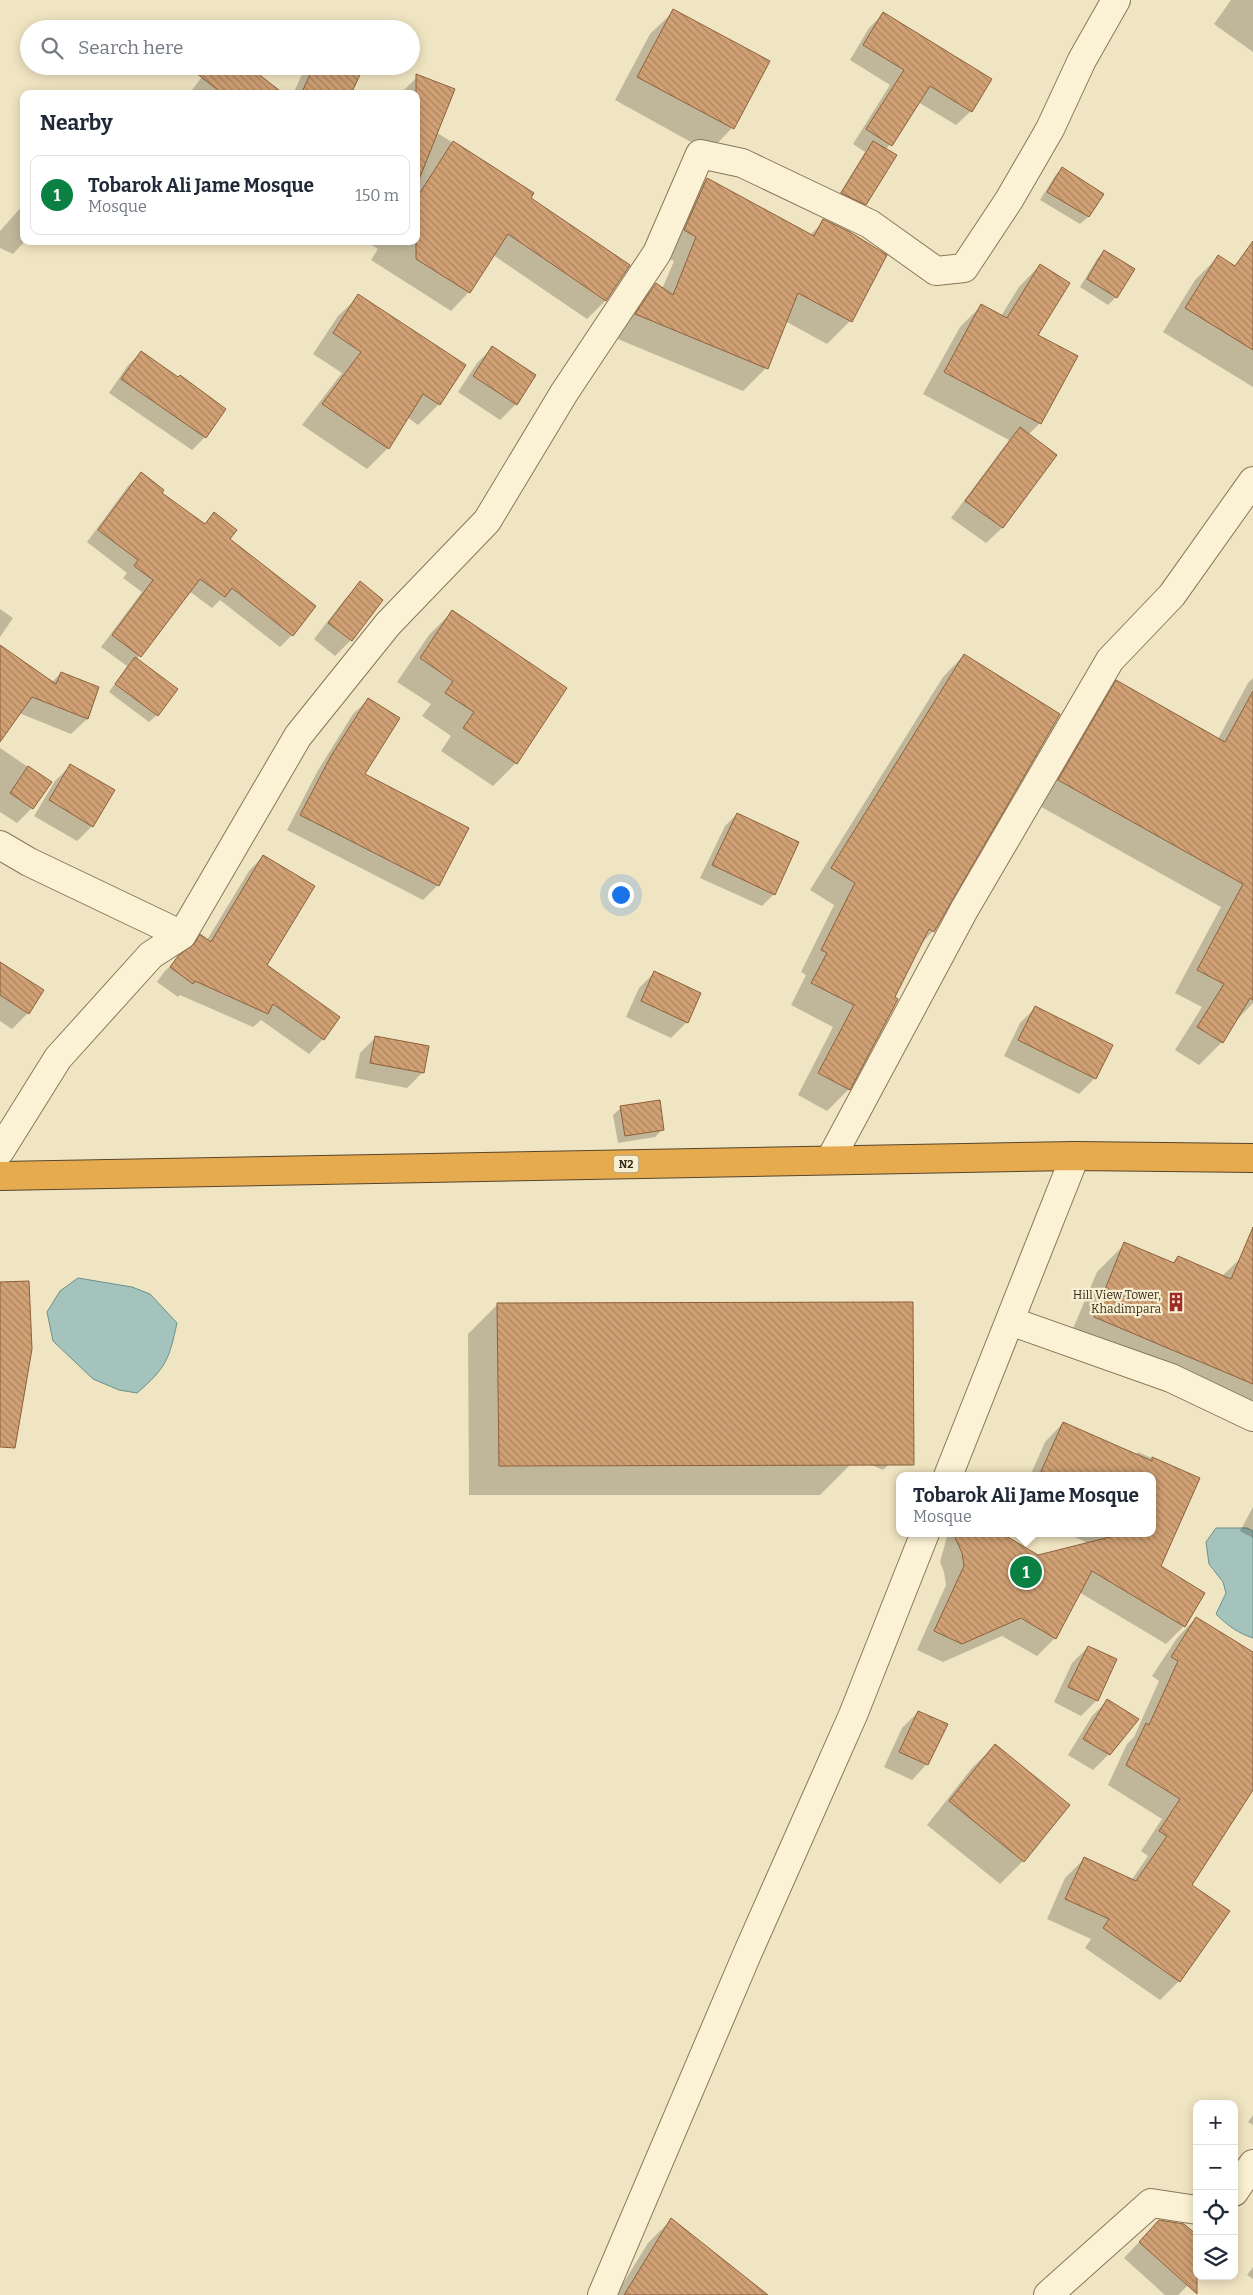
<!DOCTYPE html>
<meta charset="utf-8">
<style>
:root{--surface:#fff;--page:#f6f6f7;--text:#1f2937;--muted:#747a83;--line:#e0e1e3;--accent:#0b8043}
body{margin:0;font-family:Bitter,serif;background:var(--page);color:var(--text)}
.controls{position:absolute;right:15px;bottom:15px;display:grid;overflow:hidden;border-radius:10px;box-shadow:0 2px 12px #0003}
.controls button{width:45px;height:45px;display:grid;place-items:center;padding:0;border:0;border-bottom:1px solid var(--line);background:var(--surface);color:var(--text);font:25px sans-serif}
.you{position:absolute;left:620px;top:894px;width:18px;height:18px;margin:-12px;border:4px solid #fff;border-radius:50%;background:#1a73e8;box-shadow:0 0 0 8px #1a73e833}
.badge{display:grid;place-items:center;width:32px;height:32px;border-radius:50%;background:var(--accent);color:#fff;font-size:16px;font-weight:700}
.pin{position:absolute;translate:-50% -50%;border:2px solid #fff;box-shadow:0 1px 5px #0006}
.popup{position:absolute;left:896px;top:1472px;width:260px;height:65px;box-sizing:border-box;display:grid;place-content:center;border-radius:10px;background:var(--surface);filter:drop-shadow(0 1px 4px #0005);font-size:16px;white-space:nowrap;color:var(--muted)}
.popup b{font-size:19px;color:var(--text)}
.popup::after{content:'';position:absolute;left:50%;top:100%;margin-left:-10px;border:10px solid transparent;border-top-color:var(--surface)}
.list{margin:0;padding:0;list-style:none}
h2{display:flex;justify-content:space-between;align-items:center;height:65px;margin:0;padding:0 20px;font-size:21px}
h2 small{font-size:16px;font-weight:400;color:var(--muted)}
.list li{display:grid;grid-template-columns:32px 1fr auto;gap:15px;align-items:center;box-sizing:border-box;height:80px;margin:0 10px 10px;padding:0 10px;border:1px solid var(--line);border-radius:10px}
.list b{display:block;font-size:19px;white-space:nowrap}
.list p{margin:0;font-size:16px;white-space:nowrap;color:var(--muted)}
.list em{font-size:16px;font-style:normal;color:var(--muted)}
.icon{flex:none;width:28px;height:28px;fill:none;stroke:currentColor;stroke-width:2;stroke-linecap:round;stroke-linejoin:round}
.map{position:relative;flex:none;width:1253px;height:2295px;overflow:hidden}
.search{position:absolute;background:var(--surface);box-shadow:0 2px 12px #0003;left:20px;top:20px;width:400px;height:55px;display:flex;align-items:center;gap:12px;box-sizing:border-box;padding:0 18px;border-radius:28px;color:var(--muted);font-size:19px}
.panel{position:absolute;background:var(--surface);box-shadow:0 2px 12px #0003;left:20px;top:90px;width:400px;height:155px;border-radius:10px}
.map>svg:first-child{display:block}
.water{fill:#a4c3bc;stroke:#6b918a}
.shadow{fill:#0003}
.building{fill:url(#building-back-hatch);stroke:#8c613c}
.lines{fill:none;stroke-linecap:round;stroke-linejoin:round}
.street-casing{stroke:#8b7658;stroke-width:30}
.highway-casing{stroke:#59442c;stroke-width:30}
.street{stroke:#fbf2d5;stroke-width:28}
.highway{stroke:#e5ab4e;stroke-width:28}
.labels{text-anchor:middle;dominant-baseline:central;stroke-width:4.5;stroke-linejoin:round;paint-order:stroke}
.shield{fill:#f7efd2;stroke:#736753;stroke-width:1}
.shield-label{font-size:11px;font-weight:bold;fill:#3a2d1d}
.poi-label{font-size:12px;fill:#3a2d1d;stroke:#f7efd2;text-anchor:end}
</style>
<div class="map">
<svg width="1253" height="2295" viewBox="0 0 1253 2295">
<defs>
<pattern id="building-back-hatch" width="6" height="6" patternUnits="userSpaceOnUse" patternTransform="scale(1.25)"><rect width="6" height="6" fill="#d1a175"/><path d="M-1 5l2 2M0 0l6 6M5-1l2 2" fill="none" stroke="#ab845f"/></pattern>
</defs>
<rect width="100%" height="100%" fill="#f0e5c2"/>
<path class="water" d="M 78,1278 L 132,1287 L 150,1294 L 177,1323 C 169,1360 166,1368 137,1393 L 119,1390 L 93,1379 L 53,1341 L 47,1312 L 60,1291 Z
M 1216,1528 L 1247,1528 L 1253,1531 L 1253,1638 C 1238,1633 1228,1626 1216,1614 L 1226,1593 L 1223,1582 L 1209,1564 L 1206,1542 Z"/>
<path class="shadow" d="M 1231,0 L 1253,0 L 1253,52 L 1214,24 Z
M 674,11 L 768,62 L 732,128 L 709,152 L 615,100 L 650,34 Z
M 883,14 L 971,111 L 956,125 L 918,102 L 886,150 L 866,204 L 858,212 L 835,201 L 865,152 L 853,144 L 890,85 L 850,60 L 869,28 Z
M 306,66 L 362,66 L 349,94 L 293,94 Z
M 208,69 L 282,94 L 189,94 Z
M 418,76 L 436,132 L 532,194 L 530,198 L 628,266 L 605,301 L 587,319 L 493,255 L 469,292 L 451,311 L 371,260 L 378,249 L 365,241 L 416,241 L 416,94 L 400,94 Z
M 1062,168 L 1102,194 L 1088,217 L 1080,224 L 1040,200 L 1055,176 Z
M 707,179 L 810,235 L 824,221 L 850,321 L 827,344 L 785,321 L 766,368 L 743,391 L 613,337 L 633,308 L 656,285 L 662,289 L 674,261 L 661,254 L 684,203 Z
M 24,204 L 25,241 L 13,254 L 0,248 L 0,231 Z
M 1104,251 L 1133,269 L 1116,297 L 1108,305 L 1080,287 L 1097,259 Z
M 1218,257 L 1234,267 L 1253,268 L 1253,387 L 1163,332 L 1195,280 Z
M 1040,265 L 1037,335 L 1040,423 L 1028,435 L 1055,455 L 1002,528 L 986,543 L 951,518 L 1009,440 L 923,394 L 960,327 L 981,306 L 1001,316 L 1019,287 Z
M 359,296 L 439,404 L 418,425 L 407,417 L 388,448 L 367,469 L 302,425 L 342,373 L 313,354 L 338,316 Z
M 492,348 L 516,404 L 500,420 L 458,392 L 477,363 Z
M 141,353 L 205,437 L 192,450 L 109,393 L 128,365 Z
M 141,474 L 161,493 L 204,525 L 215,514 L 228,539 L 292,635 L 280,647 L 220,600 L 212,608 L 189,591 L 136,660 L 157,715 L 149,722 L 109,692 L 127,666 L 101,647 L 142,592 L 123,578 L 127,573 L 87,542 L 129,485 Z
M 360,583 L 382,600 L 351,640 L 335,656 L 314,639 L 345,599 Z
M 0,609 L 13,618 L 0,637 Z
M 452,612 L 516,763 L 493,786 L 441,751 L 451,736 L 422,716 L 431,704 L 397,682 L 429,635 Z
M 0,647 L 52,682 L 61,673 L 98,688 L 87,719 L 71,734 L 19,713 L 0,740 Z
M 964,655 L 933,931 L 920,945 L 849,1089 L 827,1111 L 798,1095 L 833,1027 L 791,1005 L 806,975 L 801,972 L 834,905 L 810,890 L 943,677 Z
M 1253,678 L 1253,1003 L 1234,1023 L 1222,1042 L 1199,1065 L 1175,1050 L 1202,1007 L 1175,993 L 1221,907 L 1036,804 L 1094,704 L 1117,682 L 1218,739 L 1248,683 Z
M 368,700 L 363,774 L 438,885 L 423,900 L 287,830 L 317,772 L 353,714 Z
M 0,748 L 50,782 L 32,808 L 17,823 L 0,812 Z
M 71,765 L 92,826 L 77,841 L 34,816 L 55,781 Z
M 737,814 L 797,843 L 774,894 L 762,906 L 700,878 L 725,826 Z
M 263,856 L 265,965 L 323,1039 L 309,1054 L 261,1020 L 253,1027 L 180,995 L 178,997 L 157,982 L 164,972 L 201,936 L 207,940 L 249,871 Z
M 0,964 L 28,1013 L 12,1029 L 0,1021 Z
M 654,973 L 687,1022 L 671,1038 L 626,1017 L 639,988 Z
M 1036,1007 L 1095,1078 L 1079,1094 L 1004,1056 L 1020,1023 Z
M 376,1037 L 423,1072 L 407,1088 L 355,1078 L 360,1053 Z
M 621,1108 L 663,1129 L 655,1137 L 618,1143 L 613,1115 Z
M 1125,1244 L 1172,1264 L 1178,1257 L 1222,1276 L 1241,1258 L 1253,1263 L 1253,1424 L 1066,1345 L 1097,1272 Z
M 498,1304 L 913,1440 L 883,1470 L 854,1457 L 850,1465 L 820,1495 L 469,1495 L 468,1334 Z
M 1063,1423 L 1135,1455 L 1138,1452 L 1198,1479 L 1160,1567 L 1184,1626 L 1166,1644 L 1079,1592 L 1055,1638 L 1037,1656 L 1002,1636 L 943,1662 L 917,1650 L 946,1585 L 944,1572 L 940,1562 L 948,1533 L 998,1533 L 1038,1556 L 1090,1544 L 1066,1533 L 1152,1533 L 1152,1476 L 1030,1476 L 1045,1442 Z
M 1253,1507 L 1253,1538 L 1240,1531 Z
M 1196,1618 L 1253,1654 L 1253,1788 L 1190,1885 L 1179,1981 L 1160,2000 L 1085,1948 L 1091,1939 L 1047,1919 L 1065,1878 L 1084,1859 L 1131,1881 L 1148,1856 L 1141,1851 L 1162,1819 L 1108,1785 L 1127,1744 L 1134,1737 L 1159,1681 L 1152,1676 L 1177,1638 Z
M 1088,1647 L 1097,1700 L 1081,1716 L 1054,1702 L 1072,1663 Z
M 1107,1701 L 1109,1754 L 1093,1770 L 1068,1755 L 1092,1716 Z
M 918,1712 L 927,1764 L 912,1780 L 884,1767 L 902,1728 Z
M 995,1745 L 1023,1861 L 1000,1884 L 927,1825 L 972,1768 Z
M 1253,2115 L 1253,2125 L 1248,2122 Z
M 671,2220 L 766,2295 L 616,2295 L 648,2243 Z
M 1159,2221 L 1188,2285 L 1178,2295 L 1165,2295 L 1124,2258 Z
M 1253,2267 L 1253,2279 L 1247,2275 Z"/>
<path class="building" d="M 673,9 L 770,61 L 734,129 L 637,77 Z
M 883,12 L 992,79 L 972,112 L 930,86 L 892,146 L 866,129 L 904,70 L 863,45 Z
M 187,66 L 248,66 L 284,94 L 223,94 Z
M 314,66 L 364,66 L 351,94 L 301,94 Z
M 416,74 L 455,89 L 418,182 L 416,181 Z
M 453,141 L 534,193 L 531,198 L 630,265 L 606,301 L 508,234 L 470,293 L 416,259 L 416,199 Z
M 873,141 L 897,155 L 866,205 L 841,193 Z
M 1062,167 L 1104,194 L 1089,217 L 1047,192 Z
M 707,178 L 814,236 L 823,219 L 850,232 L 887,255 L 852,322 L 798,293 L 768,369 L 635,314 L 656,283 L 673,295 L 696,237 L 684,230 Z
M 1253,241 L 1253,350 L 1185,308 L 1218,255 L 1235,266 Z
M 1104,250 L 1135,269 L 1117,298 L 1087,279 Z
M 1040,264 L 1070,283 L 1038,335 L 1078,356 L 1041,424 L 944,372 L 981,304 L 1007,318 Z
M 358,294 L 466,365 L 440,405 L 423,394 L 389,449 L 322,404 L 361,352 L 333,333 Z
M 492,346 L 536,375 L 517,405 L 473,376 Z
M 141,351 L 178,377 L 180,375 L 226,409 L 206,438 L 121,379 Z
M 1020,427 L 1057,455 L 1003,528 L 965,501 Z
M 141,472 L 164,490 L 162,493 L 205,524 L 214,512 L 237,530 L 230,539 L 316,606 L 293,636 L 232,588 L 225,597 L 200,579 L 141,657 L 112,635 L 153,580 L 134,566 L 138,560 L 98,530 Z
M 360,581 L 383,600 L 352,641 L 328,623 Z
M 452,610 L 567,688 L 517,764 L 463,728 L 474,712 L 445,693 L 453,681 L 420,658 Z
M 0,645 L 56,684 L 61,672 L 99,687 L 88,719 L 32,697 L 0,742 Z
M 964,654 L 1060,714 L 934,932 L 929,929 L 895,997 L 898,999 L 850,1090 L 818,1073 L 854,1005 L 811,983 L 827,953 L 821,950 L 855,883 L 831,868 Z
M 135,657 L 178,689 L 158,716 L 115,684 Z
M 1116,680 L 1225,742 L 1253,691 L 1253,1000 L 1250,998 L 1223,1043 L 1197,1027 L 1224,984 L 1197,970 L 1243,884 L 1058,780 Z
M 368,698 L 400,718 L 365,774 L 469,828 L 439,886 L 300,815 L 331,756 Z
M 70,764 L 115,790 L 93,827 L 49,800 Z
M 28,766 L 52,782 L 33,809 L 10,793 Z
M 737,813 L 799,842 L 775,895 L 712,865 Z
M 263,855 L 315,886 L 267,965 L 340,1017 L 324,1040 L 273,1004 L 268,1014 L 195,981 L 193,984 L 170,967 L 178,956 L 195,943 L 200,934 L 211,942 Z
M 0,962 L 44,990 L 29,1014 L 0,995 Z
M 654,971 L 701,993 L 688,1023 L 641,1001 Z
M 1035,1006 L 1113,1045 L 1096,1079 L 1018,1040 Z
M 375,1036 L 429,1046 L 424,1073 L 370,1063 Z
M 660,1100 L 664,1130 L 625,1136 L 620,1106 Z
M 1253,1227 L 1253,1384 L 1094,1317 L 1124,1242 L 1174,1263 L 1178,1256 L 1231,1279 Z
M 29,1281 L 32,1349 L 15,1448 L 0,1447 L 0,1282 Z
M 913,1302 L 914,1465 L 499,1466 L 497,1303 Z
M 1063,1422 L 1152,1461 L 1152,1457 L 1200,1478 L 1161,1566 L 1205,1593 L 1185,1627 L 1092,1571 L 1056,1639 L 1021,1618 L 962,1644 L 934,1631 L 964,1566 L 962,1553 L 953,1533 L 1001,1533 L 1038,1555 L 1126,1533 L 1152,1533 L 1152,1476 L 1039,1476 Z
M 1196,1617 L 1253,1652 L 1253,1790 L 1192,1885 L 1230,1911 L 1180,1982 L 1103,1928 L 1109,1919 L 1065,1899 L 1084,1857 L 1136,1881 L 1167,1836 L 1159,1831 L 1180,1799 L 1126,1765 L 1146,1723 L 1149,1725 L 1178,1661 L 1171,1657 Z
M 1088,1646 L 1117,1659 L 1098,1701 L 1068,1687 Z
M 1107,1699 L 1139,1719 L 1110,1755 L 1083,1739 Z
M 918,1711 L 948,1724 L 928,1765 L 899,1752 Z
M 995,1744 L 1070,1805 L 1024,1862 L 949,1801 Z
M 671,2218 L 768,2295 L 624,2295 Z
M 1159,2220 L 1184,2224 L 1197,2235 L 1197,2294 L 1139,2242 Z"/>
<g class="lines">
<defs>
<path id="street" d="M 0,845 L 29,862 L 182,935
M 0,1151 L 58,1058 L 151,955 L 182,935 L 298,736 L 388,624 L 487,521 L 564,393 L 657,253 L 700,154 L 742,163 L 870,224 L 936,271 L 964,268 L 1009,200 L 1050,129 L 1082,60 L 1116,0
M 830,1160 L 964,910 L 1110,660 L 1172,595 L 1253,481
M 1010,1321 L 1171,1378 L 1253,1417
M 948,1476 L 1075,1156
M 1234,2192 L 1253,2164
M 602,2295 L 748,1952 L 853,1715 L 925,1533
M 1048,2295 L 1151,2203 L 1197,2210"/>
<path id="highway" d="M 0,1176 L 1075,1156 L 1253,1158"/>
</defs>
<use href="#street" class="street-casing"/>
<use href="#highway" class="highway-casing"/>
<use href="#street" class="street"/>
<use href="#highway" class="highway"/>
</g>
<defs>
<symbol id="building-bare" viewBox="-9 -9 18 18"><path d="M-4-6H4V6H1V3H-1V6H-4ZM-2.5-4.3h1.7v1.8h-1.7ZM.8-4.3h1.7v1.8H.8ZM-2.5-1h1.7V.8h-1.7ZM.8-1h1.7V.8H.8Z" fill="#9e2b24" stroke="#f7efd2" stroke-width="2.5" paint-order="stroke"/></symbol>
</defs>
<g fill-rule="evenodd">
<use href="#building-bare" x="1162" y="1288" width="28" height="28"/>
</g>
<g class="labels">
<rect class="shield" x="613.5" y="1155.5" width="25" height="17" rx="4"/>
<g class="shield-label">
<text x="626" y="1164">N2</text>
</g>
<g class="poi-label">
<text x="1161" y="1295">Hill View Tower,<tspan x="1161" dy="14">Khadimpara</tspan></text>
</g>
</g>
</svg>
<div class="controls">
<button>+</button>
<button>−</button>
<button><svg class="icon" aria-label="locate" viewBox="0 0 24 24"><circle cx="12" cy="12" r="6"/><path d="M12 2v4M12 18v4M2 12h4M18 12h4"/></svg></button>
<button><svg class="icon" aria-label="layers" viewBox="0 0 24 24"><path d="M12 4l9 5-9 5-9-5zM3 14l9 5 9-5"/></svg></button>
</div>
<div class="you"></div>
<div class="pin badge" style="left:1026px;top:1572px">1</div>
<div class="popup"><b>Tobarok Ali Jame Mosque</b>Mosque</div>
<div class="search"><svg class="icon" aria-label="search" viewBox="0 0 24 24"><circle cx="10" cy="10" r="6"/><path d="M15 15l6 6"/></svg>Search here</div>
<section class="panel">
<h2>Nearby<small></small></h2>
<ul class="list">
<li><span class="badge">1</span><div><b>Tobarok Ali Jame Mosque</b><p>Mosque</p></div><em>150 m</em></li>
</ul>
</section>
</div>
